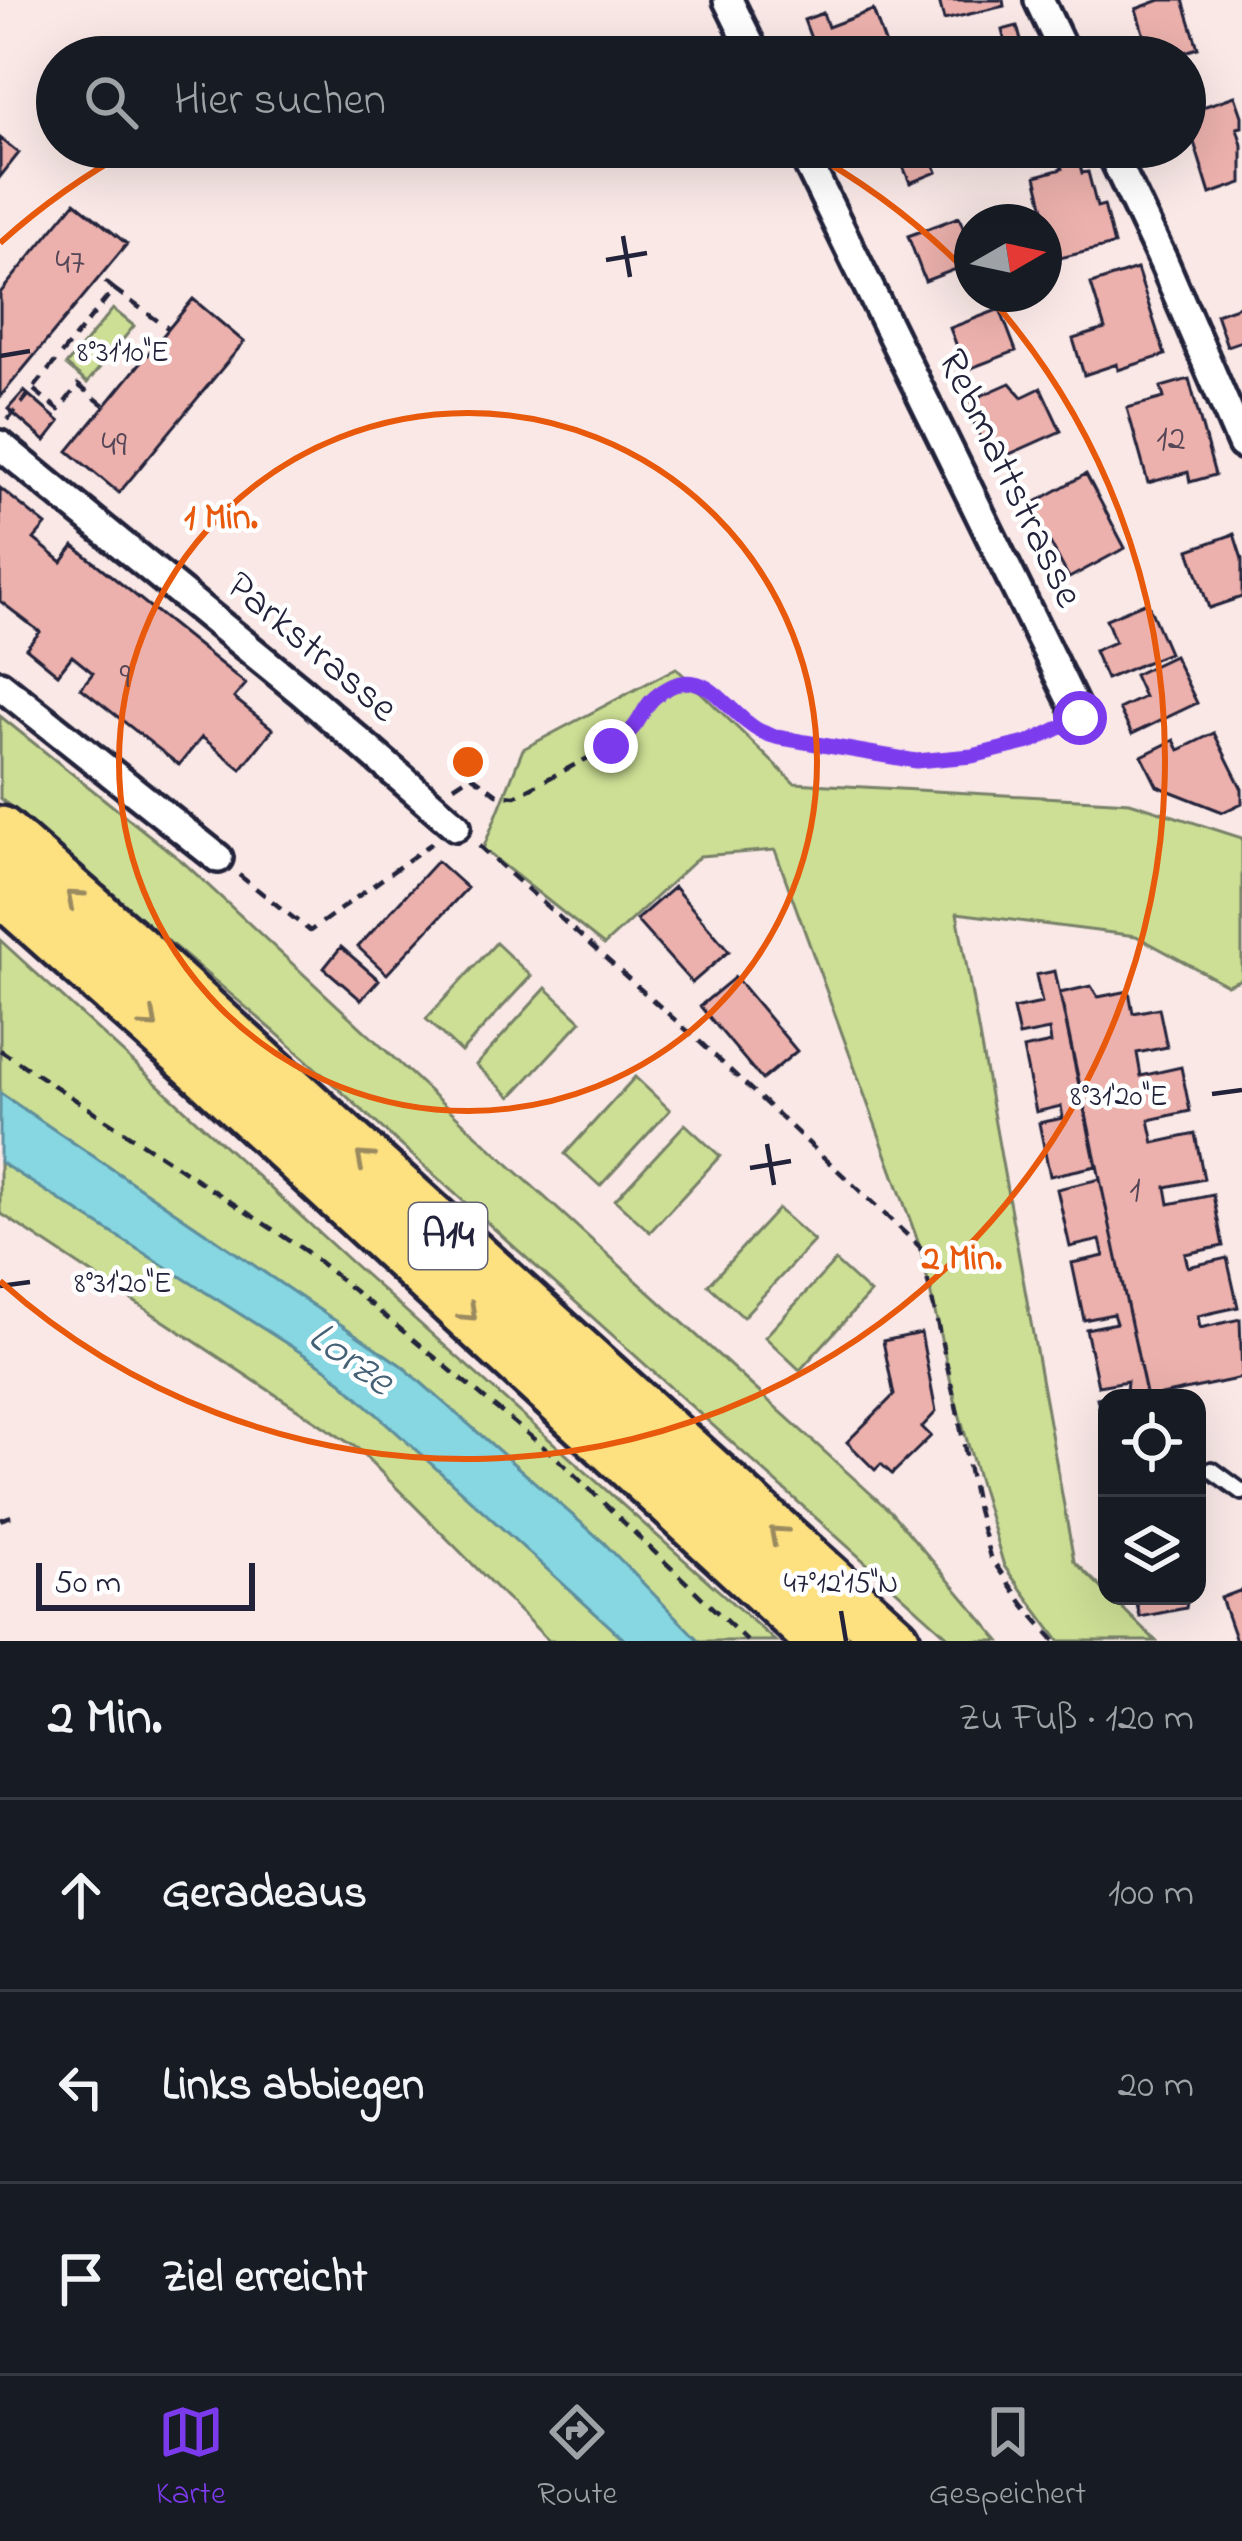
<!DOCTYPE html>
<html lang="de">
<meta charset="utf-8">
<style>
:root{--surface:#171b24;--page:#20242c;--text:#f1f3f6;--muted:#9ea1a6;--line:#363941;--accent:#7c3aed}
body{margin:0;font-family:"Indie Flower",sans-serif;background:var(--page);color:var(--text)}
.controls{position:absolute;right:36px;bottom:36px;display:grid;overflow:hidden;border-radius:24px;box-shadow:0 12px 48px #0002}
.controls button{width:108px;height:108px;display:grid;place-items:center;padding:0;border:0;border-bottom:3px solid var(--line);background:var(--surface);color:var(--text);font:60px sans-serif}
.compass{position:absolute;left:954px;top:204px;width:108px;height:108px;border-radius:50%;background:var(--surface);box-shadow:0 12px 48px #0002;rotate:81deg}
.scale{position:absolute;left:36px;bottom:30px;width:219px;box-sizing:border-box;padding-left:12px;border:6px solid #22223b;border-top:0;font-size:33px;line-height:42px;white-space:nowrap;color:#22223b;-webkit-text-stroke:9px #fff;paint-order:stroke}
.stop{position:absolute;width:36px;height:36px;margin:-27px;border:9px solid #7c3aed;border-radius:50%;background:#fff}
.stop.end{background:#7c3aed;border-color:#fff;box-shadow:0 3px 12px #0008}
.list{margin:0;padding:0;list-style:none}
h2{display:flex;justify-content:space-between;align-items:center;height:156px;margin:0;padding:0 48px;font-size:51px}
h2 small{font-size:39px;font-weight:400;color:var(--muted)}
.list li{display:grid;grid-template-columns:78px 1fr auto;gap:36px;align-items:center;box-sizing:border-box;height:192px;padding:0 48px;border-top:3px solid var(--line)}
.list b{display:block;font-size:45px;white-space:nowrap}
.list em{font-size:39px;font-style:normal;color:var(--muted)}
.icon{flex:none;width:66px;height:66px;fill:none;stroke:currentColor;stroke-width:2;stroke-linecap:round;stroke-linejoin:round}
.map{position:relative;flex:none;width:1242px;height:1641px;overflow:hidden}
.search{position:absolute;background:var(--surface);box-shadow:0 12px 48px #0002;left:36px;right:36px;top:36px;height:132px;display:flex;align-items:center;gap:30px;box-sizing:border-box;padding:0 42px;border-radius:66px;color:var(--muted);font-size:45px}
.sheet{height:732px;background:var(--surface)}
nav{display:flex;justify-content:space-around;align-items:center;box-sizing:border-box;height:168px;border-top:3px solid var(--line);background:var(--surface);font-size:33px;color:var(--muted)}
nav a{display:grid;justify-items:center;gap:6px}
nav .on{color:var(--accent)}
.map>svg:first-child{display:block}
.green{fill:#ccdf94;stroke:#778068;stroke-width:3}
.water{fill:#86d7e1;stroke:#5e8f9f;stroke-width:3}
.building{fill:#ecb1ac;stroke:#22223b;stroke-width:3}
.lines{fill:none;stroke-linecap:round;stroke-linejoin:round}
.lane-casing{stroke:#22223b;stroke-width:22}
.street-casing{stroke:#22223b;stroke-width:36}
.highway-casing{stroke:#22223b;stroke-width:60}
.path{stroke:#22223b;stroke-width:4.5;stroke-dasharray:12 9;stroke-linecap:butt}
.lane{stroke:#fff;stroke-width:14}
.street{stroke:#fff;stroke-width:27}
.highway{stroke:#fde080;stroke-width:51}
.oneway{stroke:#9a8a61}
.route{stroke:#7c3aed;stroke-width:15}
.ticks{fill:none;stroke:#22223b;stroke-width:4.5}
.ring{fill:none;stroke:#e8590c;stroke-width:6}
.labels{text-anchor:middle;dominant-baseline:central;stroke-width:9;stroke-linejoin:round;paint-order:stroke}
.number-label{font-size:36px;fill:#544657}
.shield{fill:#fff;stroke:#646476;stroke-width:3}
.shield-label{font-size:39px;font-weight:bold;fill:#22223b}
.street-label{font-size:42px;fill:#22223b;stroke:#fff}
.water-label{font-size:45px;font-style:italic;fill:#456175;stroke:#fff}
.ticks-label{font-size:30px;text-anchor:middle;fill:#22223b;stroke:#fff;stroke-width:9;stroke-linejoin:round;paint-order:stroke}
.centre{fill:#e8590c;stroke:#fff;stroke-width:6}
.ring-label{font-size:36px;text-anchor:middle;font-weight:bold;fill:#e8590c;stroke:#fff;stroke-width:9;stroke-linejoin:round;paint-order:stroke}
</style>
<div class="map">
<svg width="1242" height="1641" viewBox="0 0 1242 1641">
<rect width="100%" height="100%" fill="#f9e8e6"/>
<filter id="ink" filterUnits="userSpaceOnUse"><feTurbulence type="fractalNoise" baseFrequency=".00833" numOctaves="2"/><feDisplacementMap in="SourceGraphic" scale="24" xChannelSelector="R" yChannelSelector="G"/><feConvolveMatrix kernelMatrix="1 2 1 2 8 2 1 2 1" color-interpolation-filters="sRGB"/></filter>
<g filter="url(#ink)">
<path class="green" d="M 113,309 L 134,326 L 87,383 L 66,365 Z
M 676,668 L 794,783 L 1130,802 L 1242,838 L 1242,979 L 1227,985 L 1136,936 L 957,913 L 1074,1561 L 1156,1641 L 1059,1641 L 1004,1566 L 955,1400 L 920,1247 L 775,850 L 700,856 L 604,945 L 483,849 L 523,749 Z
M 0,716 L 184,863 L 495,1152 L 891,1512 L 1000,1641 L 953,1641 L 275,1032 L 0,798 Z
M 0,940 L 352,1263 L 775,1641 L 699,1641 L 603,1542 L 402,1366 L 0,1093 Z
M 496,943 L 531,976 L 461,1052 L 426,1019 Z
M 546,988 L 581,1021 L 511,1097 L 476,1065 Z
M 635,1077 L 670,1110 L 600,1186 L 565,1154 Z
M 685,1124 L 720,1156 L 650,1232 L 615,1200 Z
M 0,1162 L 327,1369 L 626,1641 L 549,1641 L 358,1449 L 0,1213 Z
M 778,1209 L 814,1241 L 743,1317 L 708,1285 Z
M 835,1261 L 870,1293 L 800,1370 L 765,1337 Z"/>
<path class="water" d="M 0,1093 L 402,1366 L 603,1542 L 699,1641 L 626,1641 L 327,1369 L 0,1162 Z"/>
<path class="building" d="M 939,0 L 1003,0 L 1004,6 L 944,20 Z
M 1160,0 L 1183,0 L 1198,48 L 1168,57 L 1150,57 L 1136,9 Z
M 873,10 L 888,51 L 872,57 L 818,57 L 804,20 L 823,13 L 828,27 Z
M 1017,26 L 1025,55 L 1032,53 L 1032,57 L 1002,57 L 1008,55 L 1002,30 Z
M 1235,96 L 1242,116 L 1242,127 L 1237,128 L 1242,145 L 1242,183 L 1210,194 L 1185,113 Z
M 0,138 L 19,153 L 0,177 Z
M 895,147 L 927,147 L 937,172 L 910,183 Z
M 1057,147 L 1075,147 L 1082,173 L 1088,172 L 1097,207 L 1104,205 L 1114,245 L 1056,259 L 1036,176 L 1062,169 Z
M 75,202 L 127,244 L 0,397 L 0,293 Z
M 959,217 L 972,251 L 972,263 L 925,281 L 908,236 Z
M 1137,269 L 1165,355 L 1118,370 L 1117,364 L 1084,375 L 1073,339 L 1105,329 L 1091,284 Z
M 193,299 L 244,342 L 119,493 L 68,451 Z
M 1242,305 L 1242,341 L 1227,346 L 1216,314 Z
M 1000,309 L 1016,351 L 966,370 L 950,328 Z
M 1189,379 L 1215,475 L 1190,482 L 1188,472 L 1148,483 L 1127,408 L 1164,398 L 1161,387 Z
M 1010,383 L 1022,397 L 1041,388 L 1061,431 L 992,462 L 965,403 Z
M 24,391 L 60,422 L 45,441 L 8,409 Z
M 1086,474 L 1125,548 L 1069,578 L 1030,505 Z
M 0,488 L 46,525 L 34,539 L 62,562 L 74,546 L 246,684 L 234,698 L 273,729 L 241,769 L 202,737 L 179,765 L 81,688 L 93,673 L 72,656 L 58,674 L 26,648 L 40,632 L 0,601 Z
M 1234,534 L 1242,559 L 1242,597 L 1209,608 L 1189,550 Z
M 1147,602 L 1169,653 L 1106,679 L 1094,651 L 1115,642 L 1106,619 Z
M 1174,656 L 1197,703 L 1132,734 L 1119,709 L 1144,697 L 1134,675 Z
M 1214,733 L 1242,789 L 1242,803 L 1223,812 L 1157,786 L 1142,756 L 1174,740 L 1179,750 Z
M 437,861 L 467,888 L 387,974 L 358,947 Z
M 674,887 L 729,951 L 692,983 L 636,920 Z
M 341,947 L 379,980 L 361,1000 L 324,968 Z
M 1055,971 L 1096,1166 L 1050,1176 L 1039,1123 L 1063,1118 L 1061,1106 L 1036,1112 L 1023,1049 L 1051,1043 L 1049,1030 L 1019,1036 L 1013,1009 L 1042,1003 L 1036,975 Z
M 735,977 L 797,1051 L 762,1080 L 700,1006 Z
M 1091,986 L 1098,997 L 1129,991 L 1133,1013 L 1159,1008 L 1167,1047 L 1137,1053 L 1141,1076 L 1181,1067 L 1190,1111 L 1149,1120 L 1154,1143 L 1195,1134 L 1204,1179 L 1166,1187 L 1169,1204 L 1213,1195 L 1223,1246 L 1185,1254 L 1188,1267 L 1227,1258 L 1238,1307 L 1198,1316 L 1200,1328 L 1240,1319 L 1242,1378 L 1147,1398 L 1060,993 Z
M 1100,1179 L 1147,1398 L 1107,1398 L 1107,1444 L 1097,1398 L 1126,1392 L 1127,1381 L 1098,1386 L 1086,1329 L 1116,1323 L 1113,1314 L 1084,1320 L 1072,1263 L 1104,1256 L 1100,1240 L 1070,1247 L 1057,1189 Z
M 921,1333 L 936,1412 L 922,1427 L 931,1436 L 892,1474 L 881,1464 L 875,1470 L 847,1442 L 894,1395 L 883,1341 Z
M 1242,1590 L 1242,1641 L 1236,1641 L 1221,1598 Z
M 1135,1596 L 1188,1596 L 1186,1608 L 1140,1617 Z"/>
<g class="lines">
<defs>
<path id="lane" d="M 1212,1470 L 1242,1492"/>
<path id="street" d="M 728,0 L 756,57
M 1039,0 L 1066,57
M 800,147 L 1080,718
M 1109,147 L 1164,263 L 1242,444
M 0,445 L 302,692 L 456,826
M 0,685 L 218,858"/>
<path id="highway" d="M 0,833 L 132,948 L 894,1641
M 0,888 L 210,1075 L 823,1641"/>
</defs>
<use href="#lane" class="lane-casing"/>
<use href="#street" class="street-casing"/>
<use href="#highway" class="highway-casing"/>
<path class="path" d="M 114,289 L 169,329
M 34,390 L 59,410 L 78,385 L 105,406
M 8,420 L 114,289 L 99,277
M 454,786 L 471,775 L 497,794 L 515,796 L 611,746 L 633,729 L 646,705 L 659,693 L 680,684 L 698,684 L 715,691 L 756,729 L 776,737 L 916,762 L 972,756 L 1029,742 L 1053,731
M 479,846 L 700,1042 L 920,1247 L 955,1400 L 977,1510 L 990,1557 L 1024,1605 L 1055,1641
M 239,875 L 310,931 L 432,843
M 0,1050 L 307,1252 L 558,1459 L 747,1641
M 0,1520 L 17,1514"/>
<use href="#lane" class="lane"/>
<use href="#street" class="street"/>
<use href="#highway" class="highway"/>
</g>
<defs><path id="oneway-chevron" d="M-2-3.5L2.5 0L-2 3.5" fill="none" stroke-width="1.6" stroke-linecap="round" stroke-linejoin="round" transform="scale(3)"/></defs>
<g class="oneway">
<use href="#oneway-chevron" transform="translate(74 898) rotate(-139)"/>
<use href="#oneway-chevron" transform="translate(150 1021) rotate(42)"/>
<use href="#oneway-chevron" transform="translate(364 1159) rotate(-138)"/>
<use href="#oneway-chevron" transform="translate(469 1313) rotate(43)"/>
<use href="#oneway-chevron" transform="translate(777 1534) rotate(-138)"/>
</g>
</g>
<g class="lines" filter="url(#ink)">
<path class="route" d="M 611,746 C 618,740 628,735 633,728 C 642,718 644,706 655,697 C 704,656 723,711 758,730 C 764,733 770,735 776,737 L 916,761 L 972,756 L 1030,742 L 1080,718"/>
</g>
<path class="ticks" d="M 623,236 L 630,277M 606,260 L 647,253M 0,356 L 30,351M 1212,1094 L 1242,1090M 767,1144 L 774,1185M 750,1168 L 791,1161M 0,1286 L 30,1282M 841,1611 L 846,1641"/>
<g class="ring">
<circle cx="468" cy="762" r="349"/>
<path d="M0 243A699 699 0 0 1 134 148M802 148A699 699 0 0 1 971 276M987 294A699 699 0 0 1 0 1281"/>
</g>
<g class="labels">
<g class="number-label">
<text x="70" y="264">47</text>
<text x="1171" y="440">12</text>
<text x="114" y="446">49</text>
<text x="125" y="678">9</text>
<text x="1135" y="1191">1</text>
</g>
<rect class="shield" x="409" y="1203" width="78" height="66" rx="9"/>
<g class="shield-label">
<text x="448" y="1236">A14</text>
</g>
<g class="street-label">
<text transform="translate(1009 479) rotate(64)">Rebmattstrasse</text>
<text transform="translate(311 648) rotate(40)">Parkstrasse</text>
</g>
<g class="water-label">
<text transform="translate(350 1360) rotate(36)">Lorze</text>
</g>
</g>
<g class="ticks-label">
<text x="123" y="361">8°31'10"E</text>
<text x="1119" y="1105">8°31'20"E</text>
<text x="123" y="1292">8°31'20"E</text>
<text x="841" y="1592">47°12'15"N</text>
</g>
<circle cx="468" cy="762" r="18" class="centre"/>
<g class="ring-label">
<text x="221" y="528">1 Min.</text>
<text x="962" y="1269">2 Min.</text>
</g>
</svg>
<div class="controls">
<button><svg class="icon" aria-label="locate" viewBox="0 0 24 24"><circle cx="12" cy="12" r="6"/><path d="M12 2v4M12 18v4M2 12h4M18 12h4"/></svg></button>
<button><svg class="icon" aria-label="layers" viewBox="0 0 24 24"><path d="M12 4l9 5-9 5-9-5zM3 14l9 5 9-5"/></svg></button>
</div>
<svg class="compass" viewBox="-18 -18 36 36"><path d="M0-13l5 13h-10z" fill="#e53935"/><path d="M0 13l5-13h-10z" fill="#9ea1a6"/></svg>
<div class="scale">50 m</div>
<div class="stop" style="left:1080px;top:718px"></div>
<div class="stop end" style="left:611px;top:746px"></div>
<div class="search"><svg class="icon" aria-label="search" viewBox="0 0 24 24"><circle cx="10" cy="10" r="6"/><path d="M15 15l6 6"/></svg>Hier suchen</div>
</div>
<section class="sheet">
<h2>2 Min.<small>Zu Fuß · 120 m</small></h2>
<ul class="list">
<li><svg class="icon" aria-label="ahead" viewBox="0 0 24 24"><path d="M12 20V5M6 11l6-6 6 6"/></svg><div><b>Geradeaus</b></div><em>100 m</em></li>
<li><svg class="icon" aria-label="left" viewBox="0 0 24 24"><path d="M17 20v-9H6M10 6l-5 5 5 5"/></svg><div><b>Links abbiegen</b></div><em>20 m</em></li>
<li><svg class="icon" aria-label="arrive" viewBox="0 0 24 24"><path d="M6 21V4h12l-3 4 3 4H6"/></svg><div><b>Ziel erreicht</b></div></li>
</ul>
</section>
<nav>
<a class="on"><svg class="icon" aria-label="map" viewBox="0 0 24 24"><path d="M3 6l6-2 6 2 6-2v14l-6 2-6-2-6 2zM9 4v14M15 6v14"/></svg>Karte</a>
<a><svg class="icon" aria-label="directions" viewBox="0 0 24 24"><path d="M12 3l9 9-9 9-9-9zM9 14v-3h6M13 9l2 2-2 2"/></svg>Route</a>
<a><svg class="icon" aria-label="saved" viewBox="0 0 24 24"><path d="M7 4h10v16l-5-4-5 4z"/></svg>Gespeichert</a>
</nav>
